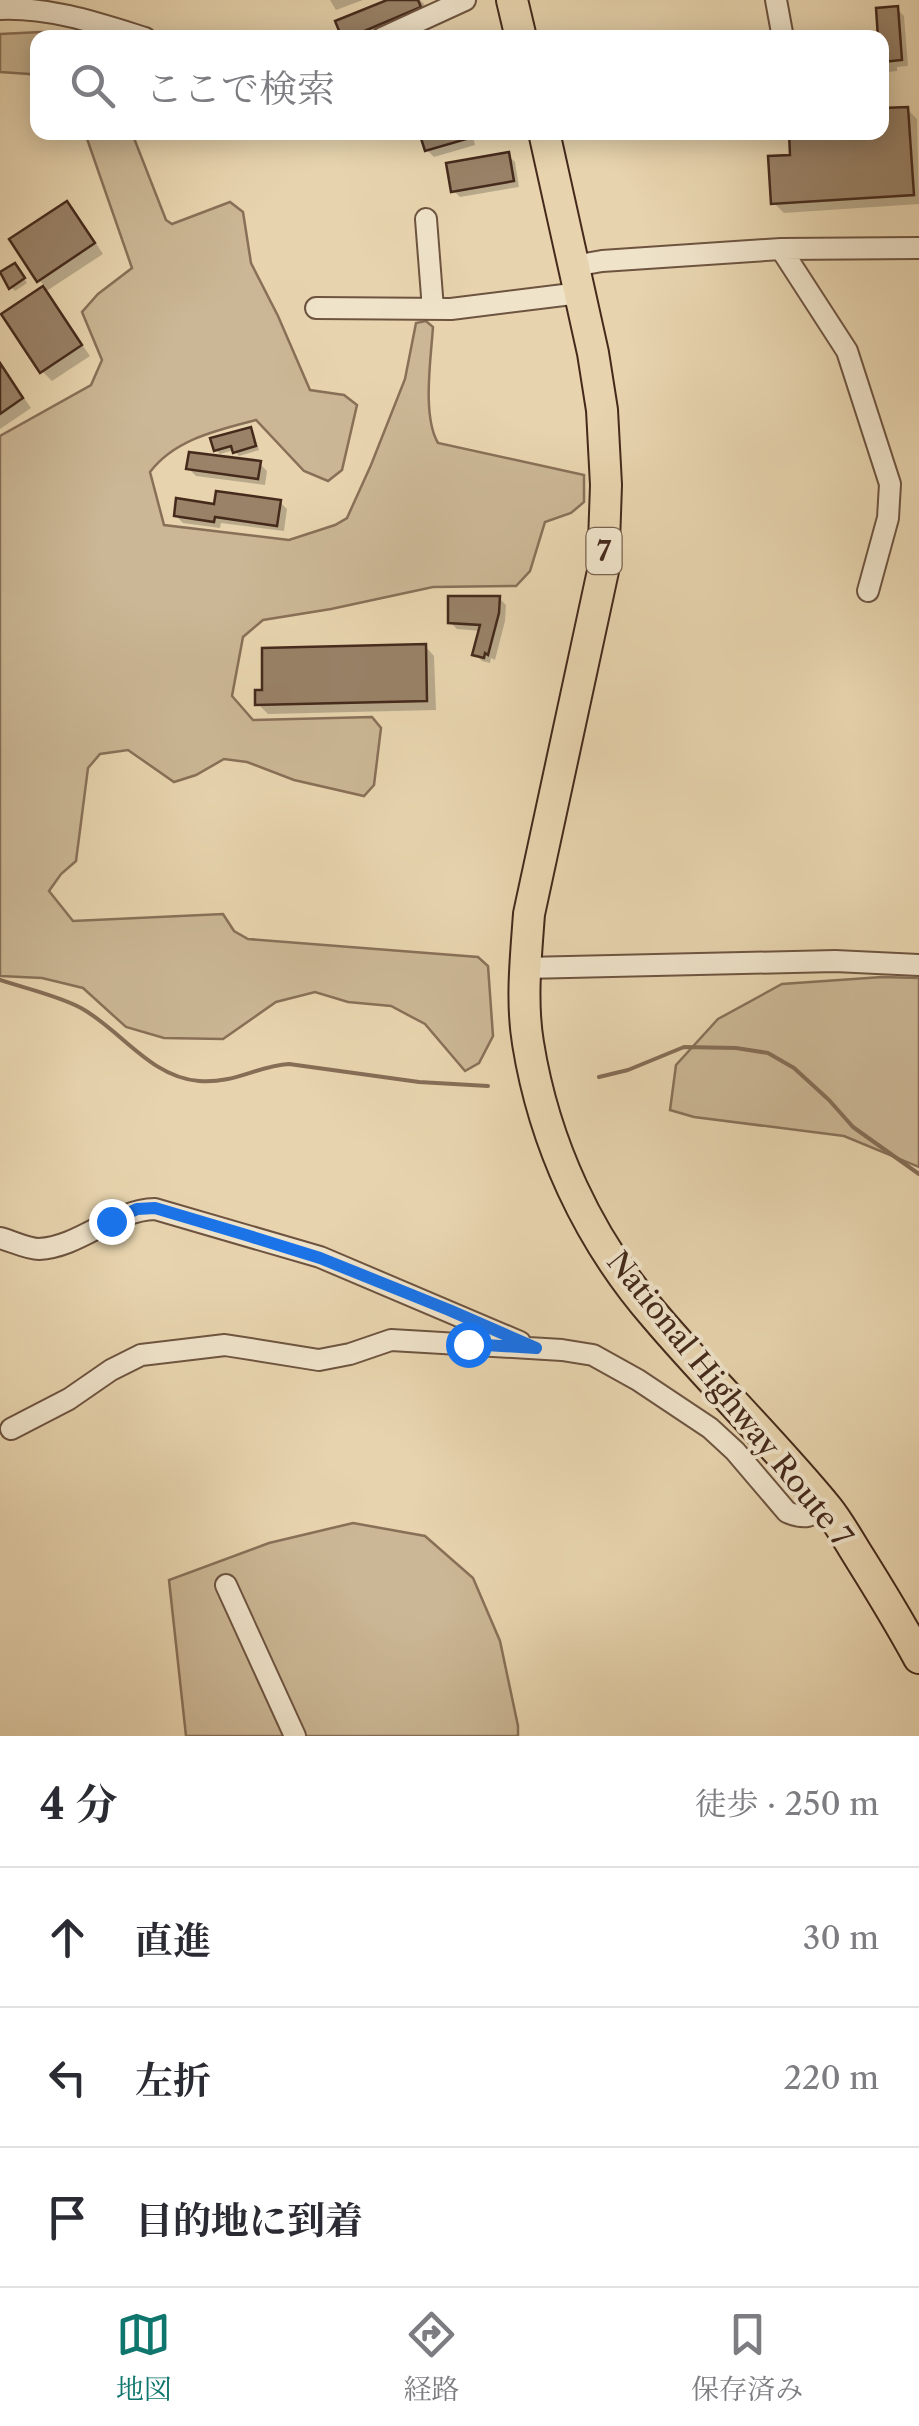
<!DOCTYPE html>
<html lang="ja">
<meta charset="utf-8">
<style>
:root{--surface:#fff;--page:#f7f7f7;--text:#2b2b33;--muted:#7c7c81;--line:#e1e1e2;--accent:#0f766e}
body{margin:0;font-family:"Libre Caslon Text","Noto Serif JP",serif;background:var(--page);color:var(--text)}
.stop{position:absolute;width:30px;height:30px;margin:-22px;border:8px solid #1a73e8;border-radius:50%;background:#fff}
.stop.end{background:#1a73e8;border-color:#fff;box-shadow:0 2px 10px #0008}
.list{margin:0;padding:0;list-style:none}
h2{display:flex;justify-content:space-between;align-items:center;height:130px;margin:0;padding:0 40px;font-size:42px}
h2 small{font-size:32px;font-weight:400;color:var(--muted)}
.list li{display:grid;grid-template-columns:65px 1fr auto;gap:30px;align-items:center;box-sizing:border-box;height:140px;padding:0 40px;border-top:2px solid var(--line)}
.list b{display:block;font-size:38px;white-space:nowrap}
.list em{font-size:32px;font-style:normal;color:var(--muted)}
.icon{flex:none;width:55px;height:55px;fill:none;stroke:currentColor;stroke-width:2;stroke-linecap:round;stroke-linejoin:round}
.map{position:relative;flex:none;width:919px;height:1736px;overflow:hidden}
.search{position:absolute;background:var(--surface);box-shadow:0 5px 25px #0003;left:30px;right:30px;top:30px;height:110px;display:flex;align-items:center;gap:25px;box-sizing:border-box;padding:0 35px;border-radius:20px;color:var(--muted);font-size:38px}
.sheet{height:550px;background:var(--surface)}
nav{display:flex;justify-content:space-around;align-items:center;box-sizing:border-box;height:140px;border-top:2px solid var(--line);background:var(--surface);font-size:28px;color:var(--muted)}
nav a{display:grid;justify-items:center;gap:5px}
nav .on{color:var(--accent)}
.map>svg:first-child{display:block}
.green{fill:#cbb795;stroke:#887058;stroke-width:2.5}
.shadow{fill:#0003}
.lines{fill:none;stroke-linecap:round;stroke-linejoin:round}
.stream{stroke:#856d56;stroke-width:4}
.building{fill:#998268;stroke:#452a1c;stroke-width:2.5}
.minor-casing{stroke:#6e5440;stroke-width:24}
.highway-casing{stroke:#452a1c;stroke-width:34}
.minor{stroke:#efe3ca;stroke-width:20}
.highway{stroke:#e7d4ae;stroke-width:30}
.route{stroke:#1a73e8;stroke-width:12}
.labels{text-anchor:middle;dominant-baseline:central;stroke-width:8;stroke-linejoin:round;paint-order:stroke}
.shield{fill:#efe3ca;stroke:#786250;stroke-width:2.5}
.shield-label{font-size:28px;font-weight:bold;fill:#452a1c}
.street-label{font-size:30px;fill:#452a1c;stroke:#efe3ca}
</style>
<div class="map">
<svg width="919" height="1736" viewBox="0 0 919 1736">
<rect width="100%" height="100%" fill="#e7d4ae"/>
<filter id="stains"><feTurbulence type="fractalNoise" baseFrequency=".002" numOctaves="4"/><feColorMatrix values="0 0 0 0 .2 0 0 0 0 .09 0 0 0 0 .02 0 0 0 .5 -.17"/></filter>
<radialGradient id="worn" r=".72"><stop offset=".6" stop-color="#630" stop-opacity="0"/><stop offset="1" stop-color="#630" stop-opacity=".3"/></radialGradient>
<path class="green" d="M 41,32 L 78,34 L 82,37 L 38,38 L 37,77 L 29,74 L 0,72 L 0,34 Z
M 85,133 L 132,133 L 166,220 L 172,224 L 230,202 L 243,212 L 251,263 L 278,316 L 310,390 L 344,395 L 357,405 L 342,470 L 328,481 L 304,471 L 256,420 C 218,430 175,439 150,472 L 164,525 L 289,540 L 335,525 L 347,518 L 371,465 L 405,379 L 416,323 L 426,321 L 433,327 C 431,358 422,416 438,443 L 584,475 L 584,502 L 571,513 L 545,522 L 530,571 L 516,586 L 433,587 L 331,609 L 263,620 L 243,637 L 232,696 L 253,720 L 372,717 L 381,728 L 374,785 L 364,796 L 294,780 L 247,762 L 224,759 L 196,775 L 174,782 L 128,750 L 100,754 L 88,768 L 76,861 L 61,874 L 49,891 L 73,921 L 223,914 L 234,931 L 248,939 L 478,957 L 488,966 L 493,1036 L 479,1063 L 465,1071 L 425,1024 L 391,1006 L 348,1002 L 315,992 L 276,1002 L 223,1039 L 164,1038 L 126,1027 L 83,988 L 42,978 L 0,976 L 0,436 L 91,385 L 102,360 L 82,312 L 98,294 L 132,268 Z
M 882,977 L 919,978 L 919,1167 L 844,1136 L 694,1117 L 670,1110 L 676,1065 L 718,1019 L 782,984 Z
M 353,1523 L 425,1536 L 473,1578 L 500,1641 L 518,1726 L 518,1736 L 186,1736 L 169,1580 L 269,1543 Z"/>
<path class="shadow" d="M 330,0 L 363,0 L 336,10 Z
M 394,0 L 420,0 L 424,4 L 427,14 L 370,38 L 345,38 Z
M 897,9 L 904,16 L 908,66 L 897,67 L 897,71 L 888,72 L 886,65 L 882,62 L 882,38 Z
M 907,109 L 917,119 L 919,204 L 784,213 L 774,203 L 793,157 L 882,132 L 882,111 Z
M 422,132 L 472,132 L 475,145 L 434,157 L 427,150 Z
M 508,155 L 515,162 L 519,187 L 460,197 L 453,190 Z
M 67,204 L 76,213 L 103,254 L 45,292 L 90,356 L 52,381 L 42,371 L 4,314 L 46,287 L 39,280 Z
M 19,270 L 27,283 L 15,291 L 11,287 Z
M 0,363 L 31,408 L 0,429 Z
M 250,430 L 254,434 L 259,450 L 239,456 L 234,450 L 220,454 L 216,450 Z
M 260,464 L 267,471 L 265,485 L 196,476 L 189,469 Z
M 280,502 L 287,509 L 284,531 L 221,523 L 220,528 L 183,523 L 176,516 L 216,506 Z
M 499,598 L 506,605 L 505,621 L 495,660 L 491,658 L 490,663 L 482,661 L 475,654 L 481,631 L 457,629 L 450,622 Z
M 425,646 L 434,656 L 436,710 L 268,714 L 258,704 Z"/>
<g class="lines">
<path class="stream" d="M 0,980 C 27,989 56,995 81,1008 C 121,1030 150,1077 199,1081 C 234,1084 257,1066 289,1064 L 419,1082 L 488,1086
M 599,1077 L 628,1070 L 684,1047 L 736,1048 L 768,1053 L 794,1068 L 829,1100 L 853,1127 L 919,1174"/>
</g>
<path class="building" d="M 387,0 L 418,0 L 421,7 L 348,38 L 342,38 L 335,21 Z
M 898,6 L 902,60 L 882,62 L 882,38 L 878,38 L 876,8 Z
M 908,107 L 914,195 L 771,204 L 768,156 L 790,155 L 789,132 L 882,132 L 882,108 Z
M 419,132 L 468,132 L 470,138 L 425,151 Z
M 509,152 L 514,181 L 451,192 L 446,163 Z
M 67,201 L 95,243 L 37,282 L 9,239 Z
M 15,263 L 25,278 L 9,289 L 0,272 Z
M 43,286 L 82,345 L 40,373 L 1,314 Z
M 0,363 L 23,398 L 0,414 Z
M 251,427 L 256,446 L 233,453 L 231,446 L 214,451 L 210,438 Z
M 189,452 L 261,461 L 258,479 L 186,469 Z
M 216,491 L 281,500 L 277,526 L 215,517 L 214,522 L 174,516 L 176,498 L 214,504 Z
M 448,596 L 500,596 L 499,613 L 488,655 L 485,653 L 484,658 L 472,655 L 480,625 L 448,623 Z
M 426,644 L 427,701 L 255,705 L 255,690 L 262,690 L 262,648 Z"/>
<g class="lines">
<defs>
<path id="minor" d="M 776,0 L 783,38
M 0,9 C 50,7 97,23 145,38
M 382,38 L 465,0
M 426,219 L 433,309
M 781,249 L 847,351 L 890,484 L 888,518 L 868,591
M 574,266 L 602,261 L 781,249 L 919,248
M 316,308 L 451,309 L 580,293
M 525,968 L 835,961 L 919,965
M 0,1238 C 12,1241 27,1249 39,1249 C 80,1247 113,1210 155,1209 L 320,1257 L 520,1342
M 11,1429 L 69,1399 L 111,1370 L 141,1355 L 225,1345 L 319,1360 L 350,1354 L 391,1340 L 562,1350 L 593,1355 L 638,1380 L 710,1428 L 735,1451 L 787,1512 C 805,1520 810,1516 827,1508
M 226,1585 L 295,1736"/>
<path id="highway" d="M 512,0 L 521,38
M 544,132 L 593,353 L 602,410 L 606,485 L 603,571 L 529,914 C 526,956 521,1001 528,1043 C 544,1143 588,1239 655,1316 C 711,1382 773,1442 828,1509 C 840,1524 850,1543 861,1560 C 881,1592 901,1625 919,1658"/>
</defs>
<use href="#minor" class="minor-casing"/>
<use href="#highway" class="highway-casing"/>
<use href="#minor" class="minor"/>
<use href="#highway" class="highway"/>
</g>
<g class="lines">
<path class="route" d="M 111,1221 L 137,1209 L 155,1208 L 246,1235 L 320,1258 L 449,1310 L 536,1348 L 468,1344"/>
</g>
<g class="labels">
<rect class="shield" x="586.5" y="528" width="35" height="46" rx="8"/>
<g class="shield-label">
<text x="604" y="551">7</text>
</g>
<g class="street-label">
<text transform="translate(730 1399) rotate(51)">National Highway Route 7</text>
</g>
</g>
<rect width="100%" height="100%" filter="url(#stains)"/>
<rect width="100%" height="100%" fill="url(#worn)"/>
</svg>
<div class="stop" style="left:468px;top:1344px"></div>
<div class="stop end" style="left:111px;top:1221px"></div>
<div class="search"><svg class="icon" aria-label="search" viewBox="0 0 24 24"><circle cx="10" cy="10" r="6"/><path d="M15 15l6 6"/></svg>ここで検索</div>
</div>
<section class="sheet">
<h2>4 分<small>徒歩 · 250 m</small></h2>
<ul class="list">
<li><svg class="icon" aria-label="ahead" viewBox="0 0 24 24"><path d="M12 20V5M6 11l6-6 6 6"/></svg><div><b>直進</b></div><em>30 m</em></li>
<li><svg class="icon" aria-label="left" viewBox="0 0 24 24"><path d="M17 20v-9H6M10 6l-5 5 5 5"/></svg><div><b>左折</b></div><em>220 m</em></li>
<li><svg class="icon" aria-label="arrive" viewBox="0 0 24 24"><path d="M6 21V4h12l-3 4 3 4H6"/></svg><div><b>目的地に到着</b></div></li>
</ul>
</section>
<nav>
<a class="on"><svg class="icon" aria-label="map" viewBox="0 0 24 24"><path d="M3 6l6-2 6 2 6-2v14l-6 2-6-2-6 2zM9 4v14M15 6v14"/></svg>地図</a>
<a><svg class="icon" aria-label="directions" viewBox="0 0 24 24"><path d="M12 3l9 9-9 9-9-9zM9 14v-3h6M13 9l2 2-2 2"/></svg>経路</a>
<a><svg class="icon" aria-label="saved" viewBox="0 0 24 24"><path d="M7 4h10v16l-5-4-5 4z"/></svg>保存済み</a>
</nav>
